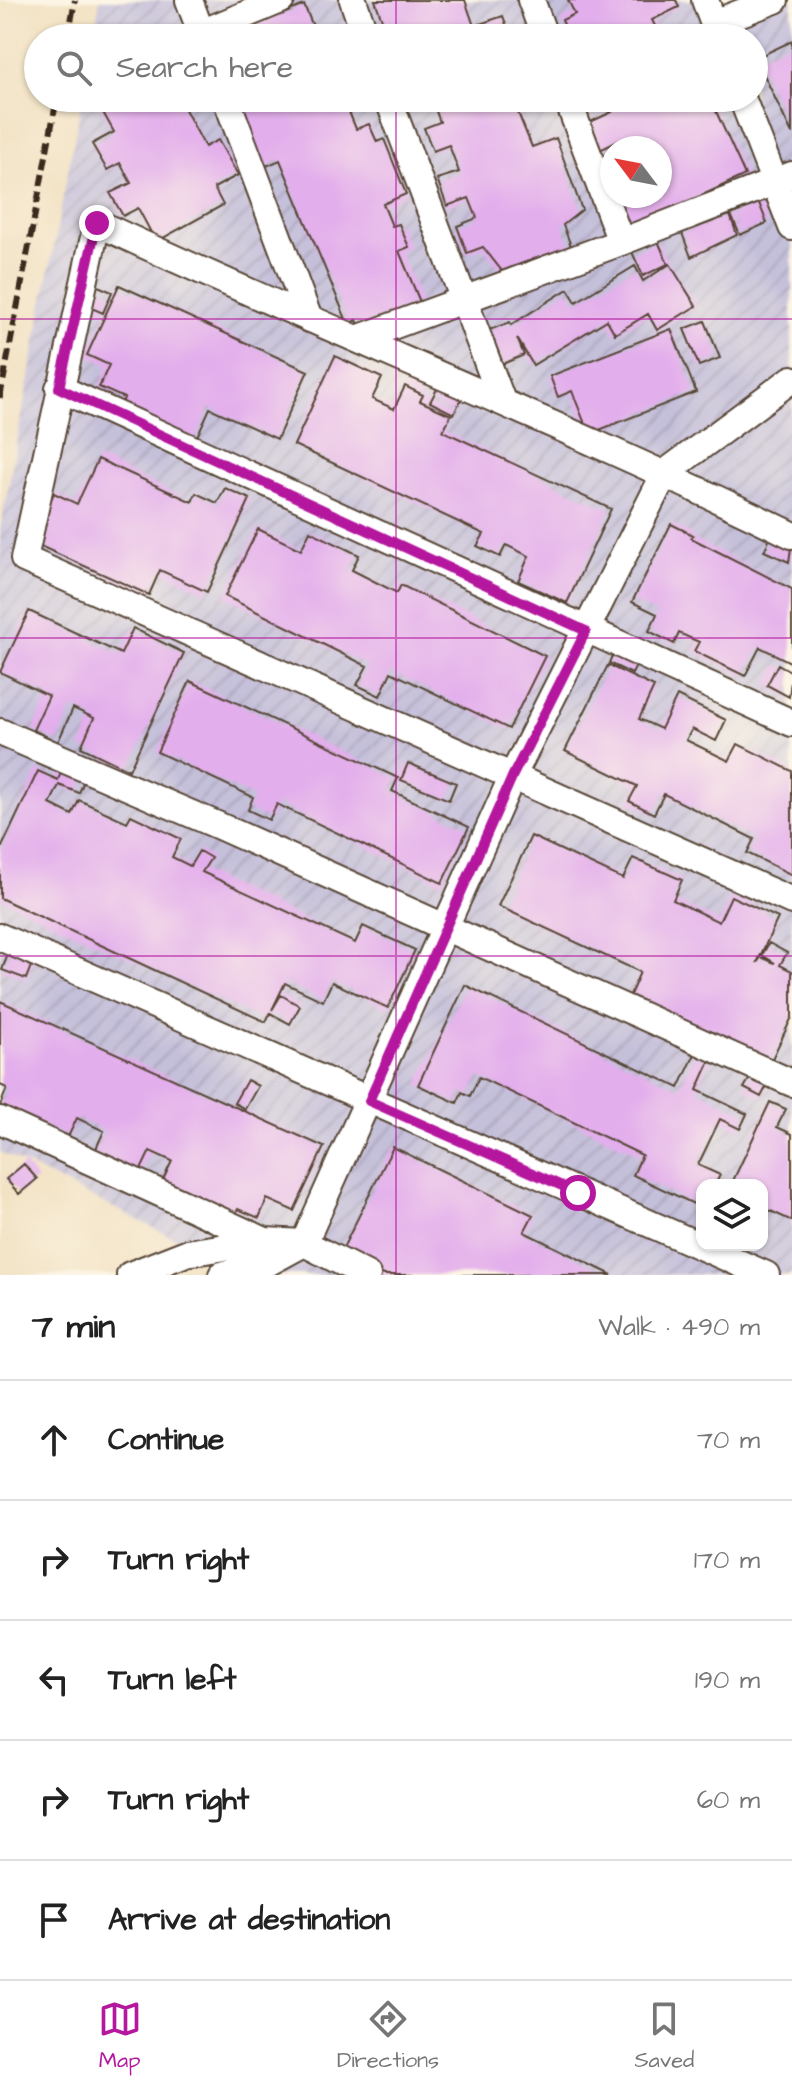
<!DOCTYPE html>
<meta charset="utf-8">
<style>
:root{--surface:#fff;--page:#f6f6f6;--text:#222;--muted:#767676;--line:#e0e0e0;--accent:#b5179e}
body{margin:0;font-family:"Architects Daughter",sans-serif;background:var(--page);color:var(--text)}
.controls{position:absolute;right:24px;bottom:24px;display:grid;overflow:hidden;border-radius:16px;box-shadow:0 2px 6px #0004}
.controls button{width:72px;height:72px;display:grid;place-items:center;padding:0;border:0;border-bottom:2px solid var(--line);background:var(--surface);color:var(--text);font:40px sans-serif}
.compass{position:absolute;left:600px;top:136px;width:72px;height:72px;border-radius:50%;background:var(--surface);box-shadow:0 2px 6px #0004;rotate:302deg}
.stop{position:absolute;width:24px;height:24px;margin:-18px;border:6px solid #b5179e;border-radius:50%;background:#fff}
.stop.end{background:#b5179e;border-color:#fff;box-shadow:0 2px 8px #0008}
.list{margin:0;padding:0;list-style:none}
h2{display:flex;justify-content:space-between;align-items:center;height:104px;margin:0;padding:0 32px;font-size:34px}
h2 small{font-size:26px;font-weight:400;color:var(--muted)}
.list li{display:grid;grid-template-columns:52px 1fr auto;gap:24px;align-items:center;box-sizing:border-box;height:120px;padding:0 32px;border-top:2px solid var(--line)}
.list b{display:block;font-size:30px;white-space:nowrap}
.list em{font-size:26px;font-style:normal;color:var(--muted)}
.icon{flex:none;width:44px;height:44px;fill:none;stroke:currentColor;stroke-width:2;stroke-linecap:round;stroke-linejoin:round}
.map{position:relative;flex:none;width:792px;height:1275px;overflow:hidden}
.search{position:absolute;background:var(--surface);box-shadow:0 2px 6px #0004;left:24px;right:24px;top:24px;height:88px;display:flex;align-items:center;gap:20px;box-sizing:border-box;padding:0 28px;border-radius:44px;color:var(--muted);font-size:30px}
.sheet{height:704px;background:var(--surface)}
nav{display:flex;justify-content:space-around;align-items:center;box-sizing:border-box;height:112px;border-top:2px solid var(--line);background:var(--surface);font-size:22px;color:var(--muted)}
nav a{display:grid;justify-items:center;gap:4px}
nav .on{color:var(--accent)}
.map>svg:first-child{display:block}
.industrial{fill:url(#industrial-furrows);fill-rule:evenodd}
.building{fill:#e3aeec}
.lines{fill:none;stroke-linecap:round;stroke-linejoin:round}
.minor-casing{stroke:#564536;stroke-width:30}
.minor{stroke:#fff;stroke-width:26}
.rail{stroke:#3b2a1e;stroke-width:6;stroke-dasharray:12 6;stroke-linecap:butt}
.route{stroke:#b5179e;stroke-width:10}
.grid{fill:none;stroke:#b5179e;stroke-width:2;stroke-opacity:0.55}
</style>
<div class="map">
<svg width="792" height="1275" viewBox="0 0 792 1275">
<defs>
<pattern id="industrial-furrows" width="10" height="10" patternUnits="userSpaceOnUse" patternTransform="scale(2)"><rect width="10" height="10" fill="#c5c0da"/><path d="M-1 1l2-2M0 10L10 0M9 11l2-2" fill="none" stroke="#aaa5bb"/></pattern>
</defs>
<rect width="100%" height="100%" fill="#fcf5e5"/>
<filter id="ink" filterUnits="userSpaceOnUse"><feTurbulence type="fractalNoise" baseFrequency=".0125" numOctaves="2"/><feDisplacementMap in="SourceGraphic" scale="16" xChannelSelector="R" yChannelSelector="G"/><feConvolveMatrix kernelMatrix="1 2 1 2 8 2 1 2 1" color-interpolation-filters="sRGB"/></filter>
<filter id="wash" filterUnits="userSpaceOnUse"><feTurbulence type="fractalNoise" baseFrequency=".006" numOctaves="4" result="noise"/><feDisplacementMap in="SourceGraphic" scale="32" xChannelSelector="R" yChannelSelector="G"/><feGaussianBlur stdDeviation="1.8" result="paint"/><feColorMatrix in="noise" values="0 0 0 0 0 0 0 0 0 0 0 0 0 0 0 0 0 1.4 0 .05"/><feComposite in="paint" operator="in"/></filter>
<g filter="url(#wash)">
<rect width="100%" height="100%" fill="#f1e0c0"/>
<path class="industrial" d="M 100,0 L 792,0 L 792,1275 L 249,1275 L 0,1152 L 0,530 L 82,98 L 754,98 L 754,38 L 93,38 ZM 612,148 L 660,148 L 660,196 L 612,196 ZM 702,1185 L 762,1185 L 762,1245 L 702,1245 Z"/>
<g id="blocks">
<path class="building" d="M 375,0 L 465,0 L 474,26 L 503,16 L 511,38 L 409,38 L 404,24 L 386,31 Z
M 568,0 L 676,0 L 679,7 L 652,20 L 661,38 L 577,38 L 575,33 L 569,36 L 562,20 L 575,14 Z
M 304,5 L 318,38 L 225,38 Z
M 792,41 L 792,134 L 756,58 Z
M 95,98 L 179,98 L 205,147 L 218,140 L 238,175 L 214,188 L 223,205 L 156,242 L 138,208 L 123,216 L 110,193 L 131,183 L 120,163 L 107,170 L 92,144 L 114,132 Z
M 233,98 L 354,98 L 345,102 L 356,129 L 369,124 L 377,142 L 384,139 L 406,194 L 383,204 L 392,226 L 399,224 L 409,247 L 399,251 L 420,302 L 360,327 L 357,320 L 348,324 L 280,160 L 262,168 Z
M 431,98 L 512,98 L 532,147 L 556,138 L 582,210 L 563,225 L 571,246 L 502,271 L 483,247 L 467,253 L 457,226 L 477,218 L 469,198 L 447,206 L 437,179 L 459,172 L 449,145 L 433,151 L 424,128 L 440,122 Z
M 605,98 L 710,98 L 745,175 L 629,230 L 614,196 L 660,196 L 660,148 L 621,148 L 618,141 L 600,150 L 588,123 L 612,112 Z
M 759,203 L 767,223 L 740,235 L 731,215 Z
M 730,215 L 737,235 L 691,257 L 682,233 Z
M 658,241 L 668,264 L 643,276 L 632,252 Z
M 670,264 L 696,306 L 657,330 L 648,314 L 615,334 L 607,320 L 533,365 L 517,338 L 524,355 L 503,364 L 489,330 L 510,322 L 511,325 L 568,289 L 576,302 L 635,266 L 643,281 Z
M 91,283 L 112,292 L 103,313 L 82,304 Z
M 119,285 L 308,371 L 277,439 L 210,408 L 194,443 L 119,409 L 124,398 L 99,387 L 109,365 L 87,355 Z
M 705,321 L 720,358 L 699,366 L 684,329 Z
M 671,329 L 696,392 L 589,434 L 572,391 L 558,397 L 550,376 Z
M 335,356 L 382,378 L 372,399 L 394,409 L 405,386 L 423,395 L 420,401 L 451,415 L 443,431 L 611,509 L 567,603 L 518,581 L 529,556 L 506,545 L 500,557 L 477,546 L 484,534 L 294,445 Z
M 439,385 L 462,397 L 454,414 L 430,402 Z
M 98,459 L 192,502 L 196,493 L 217,503 L 225,488 L 250,499 L 207,592 L 160,570 L 149,595 L 31,542 L 54,493 L 77,504 Z
M 671,524 L 693,535 L 691,538 L 792,589 L 792,663 L 760,647 L 745,676 L 694,651 L 699,642 L 679,633 L 674,644 L 649,631 L 657,614 L 632,602 Z
M 258,529 L 301,550 L 310,531 L 359,555 L 352,570 L 397,593 L 401,585 L 545,656 L 509,729 L 391,672 L 380,696 L 357,685 L 367,666 L 225,596 Z
M 773,532 L 792,541 L 789,562 L 764,551 Z
M 29,611 L 121,654 L 133,628 L 184,653 L 129,770 L 81,747 L 94,718 L 73,708 L 58,742 L 33,730 L 49,696 L 0,672 Z
M 615,648 L 639,660 L 632,674 L 609,663 Z
M 778,664 L 792,672 L 789,697 L 767,685 Z
M 608,665 L 654,687 L 639,719 L 661,729 L 677,696 L 726,720 L 716,741 L 692,729 L 686,740 L 729,761 L 738,744 L 792,771 L 792,875 L 747,853 L 754,839 L 664,794 L 654,814 L 629,801 L 637,786 L 565,751 Z
M 190,681 L 398,778 L 392,791 L 469,827 L 442,883 L 277,804 L 269,820 L 248,810 L 253,797 L 157,752 Z
M 408,763 L 456,783 L 449,800 L 401,780 Z
M 63,767 L 86,776 L 79,793 L 59,785 L 50,804 L 72,815 L 79,800 L 127,822 L 131,815 L 181,839 L 172,857 L 190,866 L 199,851 L 211,858 L 202,872 L 355,943 L 363,926 L 415,950 L 388,1008 L 332,982 L 323,1001 L 285,983 L 272,1010 L 281,995 L 300,1006 L 290,1024 L 270,1013 L 266,1022 L 0,898 L 0,851 L 38,771 L 58,780 Z
M 531,836 L 623,879 L 633,858 L 682,880 L 673,900 L 719,922 L 731,896 L 778,918 L 757,963 L 761,957 L 775,963 L 762,955 L 769,943 L 787,953 L 780,965 L 792,971 L 792,1017 L 771,1061 L 630,995 L 640,972 L 498,906 Z
M 10,949 L 34,958 L 26,979 L 2,970 Z
M 465,985 L 679,1088 L 695,1054 L 710,1061 L 697,1090 L 747,1114 L 740,1129 L 720,1119 L 698,1165 L 720,1175 L 715,1185 L 702,1185 L 702,1208 L 633,1175 L 642,1155 L 479,1077 L 470,1096 L 462,1092 L 457,1103 L 418,1085 Z
M 0,1001 L 324,1147 L 294,1211 L 267,1199 L 259,1218 L 238,1209 L 235,1215 L 162,1182 L 172,1161 L 150,1151 L 139,1174 L 94,1153 L 104,1131 L 77,1118 L 68,1137 L 0,1106 L 7,1088 L 0,1085 Z
M 755,1069 L 771,1078 L 761,1097 L 744,1088 Z
M 247,1080 L 258,1086 L 245,1109 L 234,1103 Z
M 770,1102 L 786,1109 L 777,1127 L 792,1134 L 792,1221 L 762,1207 L 762,1185 L 731,1185 Z
M 393,1147 L 533,1215 L 524,1232 L 612,1275 L 384,1275 L 340,1254 Z
M 24,1164 L 37,1179 L 19,1194 L 6,1179 Z"/>
</g>
</g>
<g filter="url(#ink)">
<use href="#blocks" fill-opacity="0" stroke="#564536" stroke-width="2"/>
<g class="lines">
<defs>
<path id="minor" d="M 189,0 L 203,38
M 353,0 L 366,38
M 531,0 L 545,38
M 705,0 L 719,38
M 714,23 L 775,0
M 201,33 L 281,0
M 226,98 L 309,319
M 388,98 L 502,401
M 567,98 L 621,242
M 742,98 L 792,227
M 357,339 L 621,242 L 792,175
M 59,388 L 792,723
M 792,535 C 564,423 327,331 97,223 L 24,559 L 792,901
M 0,732 L 217,825 L 792,1083
M 0,937 L 766,1275
M 0,1120 L 265,1241 L 304,1243 L 367,1275
M 130,1275 L 186,1253 L 265,1241
M 222,1275 L 269,1262 L 304,1243 L 513,775 L 665,473 L 792,379"/>
</defs>
<use href="#minor" class="minor-casing"/>
<use href="#minor" class="minor"/>
<path class="rail" d="M 68,38 L 75,0
M 0,398 L 57,98"/>
</g>
</g>
<g class="lines" filter="url(#ink)">
<path class="route" d="M 97,223 L 59,388 L 586,631 L 513,775 L 369,1101 L 578,1193"/>
</g>
<path class="grid" d="M 396,0 L 396,38M 396,98 L 396,1275M 0,319 L 792,319M 0,638 L 792,638M 0,956 L 792,956"/>
</svg>
<div class="controls">
<button><svg class="icon" aria-label="layers" viewBox="0 0 24 24"><path d="M12 4l9 5-9 5-9-5zM3 14l9 5 9-5"/></svg></button>
</div>
<svg class="compass" viewBox="-18 -18 36 36"><path d="M0-13l5 13h-10z" fill="#e53935"/><path d="M0 13l5-13h-10z" fill="#767676"/></svg>
<div class="stop" style="left:578px;top:1193px"></div>
<div class="stop end" style="left:97px;top:223px"></div>
<div class="search"><svg class="icon" aria-label="search" viewBox="0 0 24 24"><circle cx="10" cy="10" r="6"/><path d="M15 15l6 6"/></svg>Search here</div>
</div>
<section class="sheet">
<h2>7 min<small>Walk · 490 m</small></h2>
<ul class="list">
<li><svg class="icon" aria-label="ahead" viewBox="0 0 24 24"><path d="M12 20V5M6 11l6-6 6 6"/></svg><div><b>Continue</b></div><em>70 m</em></li>
<li><svg class="icon" aria-label="right" viewBox="0 0 24 24"><path d="M7 20v-9h11M14 6l5 5-5 5"/></svg><div><b>Turn right</b></div><em>170 m</em></li>
<li><svg class="icon" aria-label="left" viewBox="0 0 24 24"><path d="M17 20v-9H6M10 6l-5 5 5 5"/></svg><div><b>Turn left</b></div><em>190 m</em></li>
<li><svg class="icon" aria-label="right" viewBox="0 0 24 24"><path d="M7 20v-9h11M14 6l5 5-5 5"/></svg><div><b>Turn right</b></div><em>60 m</em></li>
<li><svg class="icon" aria-label="arrive" viewBox="0 0 24 24"><path d="M6 21V4h12l-3 4 3 4H6"/></svg><div><b>Arrive at destination</b></div></li>
</ul>
</section>
<nav>
<a class="on"><svg class="icon" aria-label="map" viewBox="0 0 24 24"><path d="M3 6l6-2 6 2 6-2v14l-6 2-6-2-6 2zM9 4v14M15 6v14"/></svg>Map</a>
<a><svg class="icon" aria-label="directions" viewBox="0 0 24 24"><path d="M12 3l9 9-9 9-9-9zM9 14v-3h6M13 9l2 2-2 2"/></svg>Directions</a>
<a><svg class="icon" aria-label="saved" viewBox="0 0 24 24"><path d="M7 4h10v16l-5-4-5 4z"/></svg>Saved</a>
</nav>
